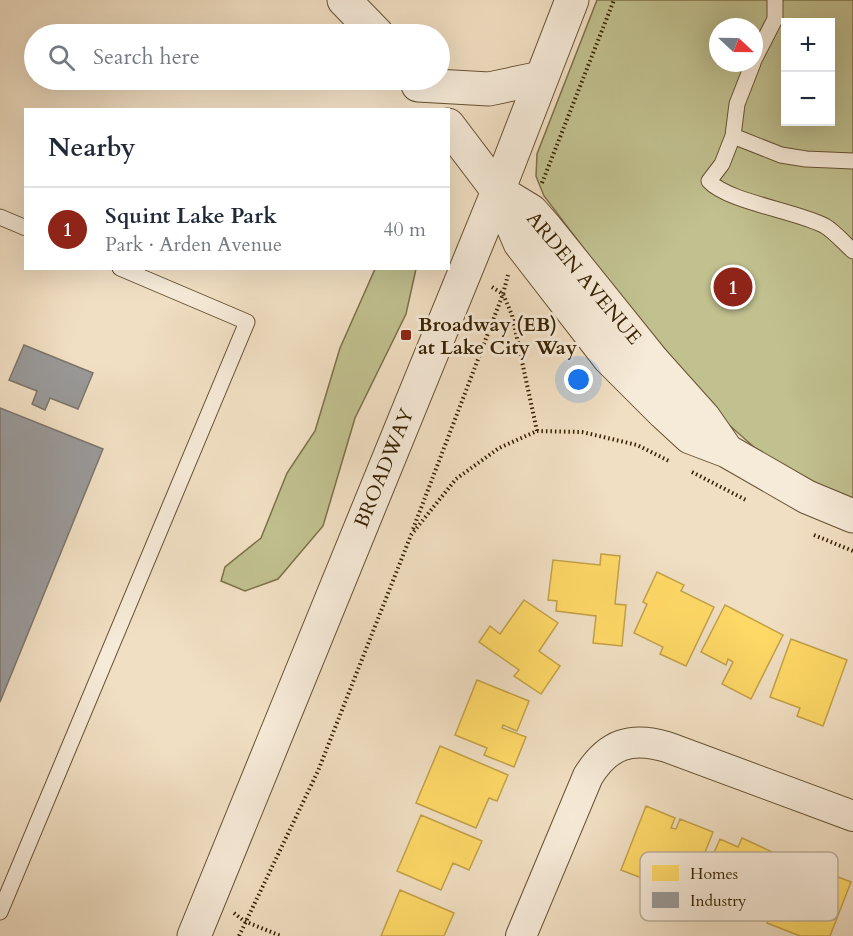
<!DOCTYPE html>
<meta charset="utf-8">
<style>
:root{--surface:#fff;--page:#f2f2f3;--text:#1f2937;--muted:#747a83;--line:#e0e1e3;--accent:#8f2418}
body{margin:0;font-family:Cardo,serif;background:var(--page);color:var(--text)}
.controls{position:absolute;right:18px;top:18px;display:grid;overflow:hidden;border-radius:0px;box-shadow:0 6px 24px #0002}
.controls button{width:54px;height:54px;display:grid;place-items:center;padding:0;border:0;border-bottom:2px solid var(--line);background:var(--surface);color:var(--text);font:30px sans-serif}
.compass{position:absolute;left:709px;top:18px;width:54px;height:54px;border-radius:50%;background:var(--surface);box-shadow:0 6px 24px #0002;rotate:112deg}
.you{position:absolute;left:579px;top:380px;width:21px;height:21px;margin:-15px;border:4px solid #fff;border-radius:50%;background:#1a73e8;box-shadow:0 0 0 9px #1a73e833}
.badge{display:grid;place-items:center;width:39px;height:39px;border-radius:50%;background:var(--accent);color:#fff;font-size:20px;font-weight:700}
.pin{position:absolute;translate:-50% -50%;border:3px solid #fff;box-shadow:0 2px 6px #0006}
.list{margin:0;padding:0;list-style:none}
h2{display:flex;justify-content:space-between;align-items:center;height:78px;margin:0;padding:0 24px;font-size:26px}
h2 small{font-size:20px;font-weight:400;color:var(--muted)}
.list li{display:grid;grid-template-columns:39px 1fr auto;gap:18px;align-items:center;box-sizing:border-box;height:84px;padding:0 24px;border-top:2px solid var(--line)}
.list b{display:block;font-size:22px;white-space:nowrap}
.list p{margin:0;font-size:20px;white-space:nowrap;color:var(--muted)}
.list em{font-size:20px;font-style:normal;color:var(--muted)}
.icon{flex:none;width:33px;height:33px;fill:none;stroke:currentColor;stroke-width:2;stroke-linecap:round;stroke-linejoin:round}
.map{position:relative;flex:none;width:853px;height:936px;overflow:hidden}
.search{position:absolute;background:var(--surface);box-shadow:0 6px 24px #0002;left:24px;top:24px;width:426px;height:66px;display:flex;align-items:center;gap:15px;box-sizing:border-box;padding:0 21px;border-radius:33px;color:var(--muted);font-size:22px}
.panel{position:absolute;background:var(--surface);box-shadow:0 6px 24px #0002;left:24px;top:108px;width:426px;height:162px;border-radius:0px}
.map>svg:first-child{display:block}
.green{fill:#c1c08f;stroke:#7c7148;stroke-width:1.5;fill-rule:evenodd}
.homes{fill:#ffd966;stroke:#c3a248;stroke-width:1.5}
.industry{fill:#999;stroke:#7c756b;stroke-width:1.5}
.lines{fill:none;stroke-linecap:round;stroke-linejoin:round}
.service-casing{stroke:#665132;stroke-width:17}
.minor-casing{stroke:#665132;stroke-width:32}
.tertiary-casing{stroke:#665132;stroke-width:35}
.path{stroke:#382201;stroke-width:4;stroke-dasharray:1.5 3;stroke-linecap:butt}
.service{stroke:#f6ead8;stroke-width:15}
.minor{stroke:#f6ead8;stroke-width:30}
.tertiary{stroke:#f6ead8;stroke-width:33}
.poi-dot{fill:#8f2418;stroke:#f6ead8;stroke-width:2}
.labels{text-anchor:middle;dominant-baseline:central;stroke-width:6;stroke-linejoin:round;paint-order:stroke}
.street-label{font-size:20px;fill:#382201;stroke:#f6ead8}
.poi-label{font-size:20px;font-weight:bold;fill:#382201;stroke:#f6ead8;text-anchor:start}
.key{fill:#f6ead8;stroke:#bdae98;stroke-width:1.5}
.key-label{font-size:16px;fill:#382201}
</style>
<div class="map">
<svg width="853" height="936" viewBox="0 0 853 936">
<rect width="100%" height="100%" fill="#f1dfc3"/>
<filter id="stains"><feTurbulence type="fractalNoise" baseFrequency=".00333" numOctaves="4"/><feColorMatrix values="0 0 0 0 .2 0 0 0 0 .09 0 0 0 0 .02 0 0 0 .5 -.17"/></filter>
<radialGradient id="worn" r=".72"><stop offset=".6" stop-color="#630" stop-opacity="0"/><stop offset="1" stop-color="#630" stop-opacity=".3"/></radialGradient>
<path class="green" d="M 597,0 L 853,0 L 853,500 L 791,471 L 755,448 L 720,417 L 682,378 L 544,196 L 536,176 L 537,154 ZM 786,22 L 830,22 L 830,122 L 786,122 ZM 718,27 L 754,27 L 754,63 L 718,63 Z
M 375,269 L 416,269 L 406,314 L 355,418 L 323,526 L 278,579 L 245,591 L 221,581 L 225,567 L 261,538 L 287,473 L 315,431 L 340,348 Z"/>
<path class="homes" d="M 601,554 L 620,556 L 615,604 L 626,605 L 622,646 L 593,643 L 596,616 L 556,611 L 557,601 L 548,600 L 553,560 L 600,565 Z
M 657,572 L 684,585 L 681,591 L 714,607 L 686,666 L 660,654 L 663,647 L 634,633 L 647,604 L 643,602 Z
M 524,600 L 558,623 L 539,651 L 560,666 L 541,694 L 514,676 L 519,670 L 479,642 L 490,626 L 500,634 Z
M 725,605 L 783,635 L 751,699 L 722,684 L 733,662 L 728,659 L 726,665 L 701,652 Z
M 791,639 L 847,660 L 823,726 L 797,716 L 800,708 L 770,697 Z
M 477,680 L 529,701 L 517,731 L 503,725 L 502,728 L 526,737 L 514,767 L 484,755 L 487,748 L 455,735 Z
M 440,746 L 508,775 L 497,801 L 489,798 L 476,828 L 416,803 Z
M 646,806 L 675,818 L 671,828 L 676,829 L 680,819 L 713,832 L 688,896 L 621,870 Z
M 421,815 L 482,841 L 469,870 L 453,863 L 441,890 L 397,871 Z
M 742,838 L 783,857 L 758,913 L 722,897 L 720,901 L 697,891 L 720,839 L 738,847 Z
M 822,871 L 851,882 L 830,936 L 800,936 L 767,923 L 784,880 L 814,892 Z
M 400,890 L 454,913 L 444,936 L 381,936 Z"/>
<path class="industry" d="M 24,345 L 93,373 L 78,409 L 50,398 L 45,410 L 32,404 L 37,391 L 9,380 Z
M 0,408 L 103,449 L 0,702 Z"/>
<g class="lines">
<defs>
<path id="service" d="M 754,60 L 775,19 L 775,0
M 753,63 L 737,104 L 733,136 L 781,155 L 806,159 L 853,161
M 733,136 L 722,164 L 709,181 C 728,202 797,211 825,226 C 835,232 844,243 853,251
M 0,217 L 26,228
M 0,912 L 247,322 L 120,268"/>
<path id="minor" d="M 521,936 L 588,776 C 608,744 631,736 667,747 L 853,816"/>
<path id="tertiary" d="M 344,0 L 377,34
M 418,85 L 489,89 L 541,78
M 448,125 L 498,191 L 520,243 L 609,358 L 664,413 L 690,437 L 727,451 L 807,497 L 853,516
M 498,191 L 531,211 L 546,228 L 653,361 L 704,418 L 727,451
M 194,936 L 498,191 L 572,0"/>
</defs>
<use href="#service" class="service-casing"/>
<use href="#minor" class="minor-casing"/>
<use href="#tertiary" class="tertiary-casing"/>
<path class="path" d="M 542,183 L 614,0
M 492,287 L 503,294 L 512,315 L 537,431
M 692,472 L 746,500
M 413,529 L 503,294 L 508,275
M 814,535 L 853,551
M 234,913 L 244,921 L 281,936
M 239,936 L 318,771 L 411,535 L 456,479 L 499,448 L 537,431 L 582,432 L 637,445 L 669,461"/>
<use href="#service" class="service"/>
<use href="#minor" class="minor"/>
<use href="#tertiary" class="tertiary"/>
</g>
<rect class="poi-dot" x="400" y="329" width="12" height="12" rx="3"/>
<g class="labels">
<g class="street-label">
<text transform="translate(584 278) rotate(50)">ARDEN AVENUE</text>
<text transform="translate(384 468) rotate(-68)">BROADWAY</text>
</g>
<g class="poi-label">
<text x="418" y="324">Broadway (EB)<tspan x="418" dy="23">at Lake City Way</tspan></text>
</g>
</g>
<rect x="640" y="852" width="198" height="69" rx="9" class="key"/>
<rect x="652" y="865" width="27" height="16" fill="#ffd966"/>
<rect x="652" y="892" width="27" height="16" fill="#999"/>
<g class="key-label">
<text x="690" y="879">Homes</text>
<text x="690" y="906">Industry</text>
</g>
<rect width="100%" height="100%" filter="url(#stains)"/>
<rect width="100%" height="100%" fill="url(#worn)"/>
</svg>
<div class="controls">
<button>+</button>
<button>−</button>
</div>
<svg class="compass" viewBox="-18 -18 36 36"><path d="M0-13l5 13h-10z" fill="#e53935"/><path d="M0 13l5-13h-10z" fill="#747a83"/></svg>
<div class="you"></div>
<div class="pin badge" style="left:733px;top:287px">1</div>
<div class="search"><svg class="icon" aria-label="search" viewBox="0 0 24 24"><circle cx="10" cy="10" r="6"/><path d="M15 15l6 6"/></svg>Search here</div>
<section class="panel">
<h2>Nearby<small></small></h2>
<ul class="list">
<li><span class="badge">1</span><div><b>Squint Lake Park</b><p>Park · Arden Avenue</p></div><em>40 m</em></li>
</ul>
</section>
</div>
